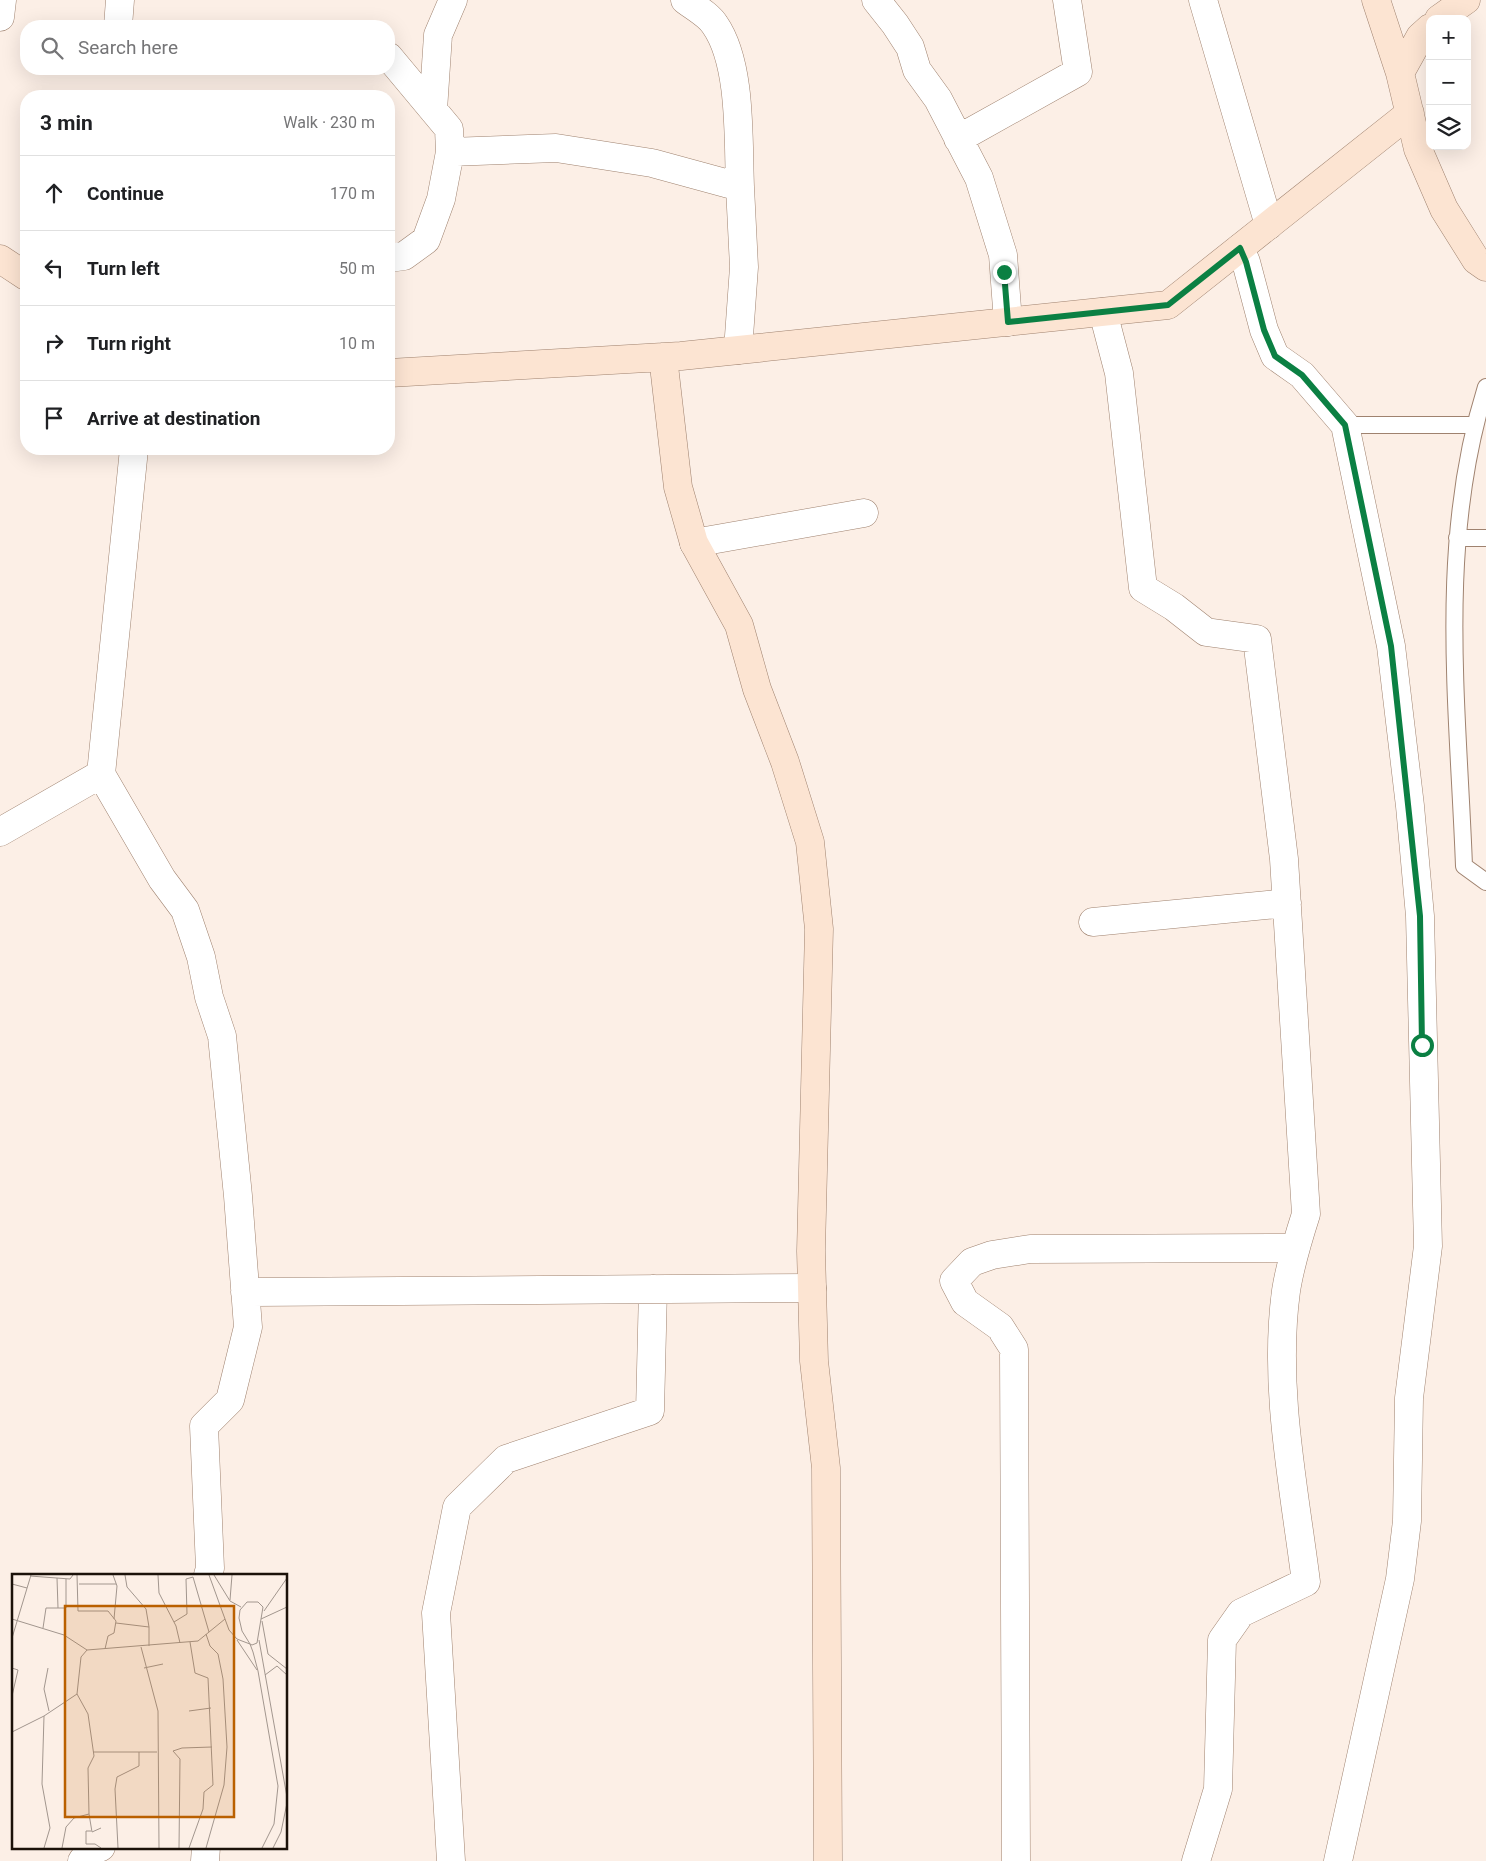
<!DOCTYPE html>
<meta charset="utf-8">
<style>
:root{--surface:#fff;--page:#f6f6f6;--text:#202124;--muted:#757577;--line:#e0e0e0}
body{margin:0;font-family:Roboto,sans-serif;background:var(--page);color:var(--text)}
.controls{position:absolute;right:15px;top:15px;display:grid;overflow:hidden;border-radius:10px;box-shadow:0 5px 20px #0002}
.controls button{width:45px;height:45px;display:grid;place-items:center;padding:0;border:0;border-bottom:1px solid var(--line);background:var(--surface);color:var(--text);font:25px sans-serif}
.stop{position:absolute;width:15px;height:15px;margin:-11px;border:4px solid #0b8043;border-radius:50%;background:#fff}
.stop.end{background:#0b8043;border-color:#fff;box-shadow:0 1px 5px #0008}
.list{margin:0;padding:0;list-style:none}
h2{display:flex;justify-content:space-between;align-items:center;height:65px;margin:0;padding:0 20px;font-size:21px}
h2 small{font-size:16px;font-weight:400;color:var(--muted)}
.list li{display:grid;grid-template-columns:32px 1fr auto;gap:15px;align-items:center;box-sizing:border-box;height:75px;padding:0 20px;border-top:1px solid var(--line)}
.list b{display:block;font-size:19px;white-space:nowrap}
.list em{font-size:16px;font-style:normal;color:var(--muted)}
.icon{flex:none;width:28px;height:28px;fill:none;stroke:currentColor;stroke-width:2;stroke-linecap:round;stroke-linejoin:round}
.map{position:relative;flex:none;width:1486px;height:1861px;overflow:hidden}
.search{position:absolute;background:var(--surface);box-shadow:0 5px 20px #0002;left:20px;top:20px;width:375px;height:55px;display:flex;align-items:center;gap:12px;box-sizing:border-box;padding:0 18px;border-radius:20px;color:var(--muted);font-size:19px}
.panel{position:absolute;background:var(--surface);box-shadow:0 5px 20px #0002;left:20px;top:90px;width:375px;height:365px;border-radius:20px}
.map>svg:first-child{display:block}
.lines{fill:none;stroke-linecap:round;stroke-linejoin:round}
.lane-casing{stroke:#9f826f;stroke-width:18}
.street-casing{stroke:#9f826f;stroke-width:29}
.secondary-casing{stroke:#9f826f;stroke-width:29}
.lane{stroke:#fff;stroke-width:16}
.street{stroke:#fff;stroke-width:28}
.secondary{stroke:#fce4d2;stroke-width:28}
.route{stroke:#0b8043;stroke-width:6}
.inset-road{fill:none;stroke:#a2968e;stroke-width:1}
.view{fill:#ba6000;fill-opacity:0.15;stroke:#ba6000;stroke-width:2.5}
.inset-edge{fill:none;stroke:#1b1109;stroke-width:2.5}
</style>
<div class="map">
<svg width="1486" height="1861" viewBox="0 0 1486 1861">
<rect width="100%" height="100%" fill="#fcefe6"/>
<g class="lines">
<defs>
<path id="lane" d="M 1486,387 C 1437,543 1458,705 1464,866 L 1486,882
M 1345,425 L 1474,425
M 1457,538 L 1486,538"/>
<path id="street" d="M 685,0 C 694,7 709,15 715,25 C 742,64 738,140 740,187
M 876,0 L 895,24 L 910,47 L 917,70 L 938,99 L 979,178 L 1003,255 L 1008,322
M 1203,0 L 1269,225
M 0,17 L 2,0
M 118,26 L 120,0
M 389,57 L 449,129 L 450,152 L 441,199 L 426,240 L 404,256 L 389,258
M 433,110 L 438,35 L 453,0
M 958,139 L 1078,72 L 1067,0
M 450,152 L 556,148 L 652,163 L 740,187 L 744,267 L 738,350
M 1240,248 L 1246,262 L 1264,330 L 1275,356 L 1302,375 L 1345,425 L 1391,646 L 1410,806 L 1420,916 L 1428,1246 L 1409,1398 L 1407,1521 L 1400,1579 L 1338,1861
M 1103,312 L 1119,373 L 1143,588 L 1174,607 L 1206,632 L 1257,639 L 1284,859 L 1306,1214 C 1298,1239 1290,1265 1286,1291 C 1273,1387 1294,1487 1306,1582 L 1241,1613 L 1222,1640 L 1218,1789 L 1196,1861
M 694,543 L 864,513
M 101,774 L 162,879 L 185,910 L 201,957 L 209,997 L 222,1036 L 238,1196 L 248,1327 L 230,1400 L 204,1426 L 210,1568 L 208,1575
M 0,832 L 101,774 L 134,449
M 1093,922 L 1287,903
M 245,1292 L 812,1288
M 82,1861 L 89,1852 L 101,1847
M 205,1861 L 206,1847
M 451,1861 L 436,1613 L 457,1507 L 506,1459 L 650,1411 L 653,1289
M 1016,1861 L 1014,1349 L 1000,1327 L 965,1302 L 954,1281 L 972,1262 L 992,1255 L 1030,1249 L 1295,1248"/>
<path id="secondary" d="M 1376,0 L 1400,73 L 1418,149 L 1444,209 L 1476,260 L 1486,267
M 1439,19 L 1466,0
M 1400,73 L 1420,37 L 1430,28
M 0,259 L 26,276
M 663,357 L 678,487 L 694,543 L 739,625 L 757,689 L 785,762 L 810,842 L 819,929 L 811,1251 L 814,1361 L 826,1468 L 828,1861
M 389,373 L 681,356 L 1168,305 L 1410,113"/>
</defs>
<use href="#lane" class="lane-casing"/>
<use href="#street" class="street-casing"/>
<use href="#secondary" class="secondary-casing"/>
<use href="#lane" class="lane"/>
<use href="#street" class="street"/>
<use href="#secondary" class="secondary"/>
</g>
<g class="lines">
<path class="route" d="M 1004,272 L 1008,322 L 1027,320 L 1168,305 L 1240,248 L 1246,262 L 1264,330 L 1275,356 L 1302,375 L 1345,425 L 1391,646 L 1420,916 L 1422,1045"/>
</g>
<g transform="translate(12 1574)">
<rect width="275" height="275" fill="#fcefe6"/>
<path class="inset-road" d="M 65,1 L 66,37 L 96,37 L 104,47 L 102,59 L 96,62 L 93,75M 101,1 L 105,12 L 102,45M 113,1 L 115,13 L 134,35 L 137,53M 146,1 L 147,19 L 164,52 L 168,69M 197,1 L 217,56 L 225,65 L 230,67 L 238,70 L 240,71 L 245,69 L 251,33 L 246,28 L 235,28 L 228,36 L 227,44 L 230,57 L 238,70 L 241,78 L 246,97 L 266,212 L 262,250 L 250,274M 202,1 L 218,27 L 229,33M 18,2 L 58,5 L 61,1M 45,4 L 46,34M 0,10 L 15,14M 67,10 L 104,10M 218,26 L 220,1M 252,37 L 275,4M 0,45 L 52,61 L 75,76 L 186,67 L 213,45M 249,45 L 275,33M 250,47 L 256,80 L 275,95M 162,48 L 175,40 L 174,5 L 181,3 L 197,58M 104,49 L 137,53 L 137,72M 31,54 L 34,34 L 54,34 L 54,5M 194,60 L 198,72 L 206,80 L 211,105 L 215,173 L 212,211 L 194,274M 0,64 L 19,1M 225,66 L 245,96M 247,66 L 275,223M 129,73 L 146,137 L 147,274M 0,94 L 6,96 L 0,122M 36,94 L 32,115 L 37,137M 132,94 L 151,90M 253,101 L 265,92 L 275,101M 177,137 L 199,134M 0,158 L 32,142 L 65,120 L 69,83 L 75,76M 81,178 L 145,178M 77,240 L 80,258 L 89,254M 79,257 L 74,257 L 74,270 L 83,270 L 89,274M 32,274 L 38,254 L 30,210 L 32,142M 50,274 L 54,253 L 62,244 L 77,240 L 76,194 L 82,182 L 76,140 L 65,120M 106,274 L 103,215 L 105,203 L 127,192 L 127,178M 167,274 L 168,185 L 161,177 L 170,174 L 200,173M 177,274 L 191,235 L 192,218 L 201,211 L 196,104 L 183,99 L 178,68M 261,274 L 269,258 L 275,229"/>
<path class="view" d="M 53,32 L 222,32 L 222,243 L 53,243 Z"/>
<rect width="275" height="275" class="inset-edge"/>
</g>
</svg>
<div class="controls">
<button>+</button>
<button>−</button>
<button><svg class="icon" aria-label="layers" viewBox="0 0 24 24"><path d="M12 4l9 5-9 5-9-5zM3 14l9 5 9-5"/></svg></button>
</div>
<div class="stop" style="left:1422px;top:1045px"></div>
<div class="stop end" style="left:1004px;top:272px"></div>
<div class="search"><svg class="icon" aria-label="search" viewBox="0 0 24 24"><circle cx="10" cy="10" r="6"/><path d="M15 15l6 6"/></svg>Search here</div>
<section class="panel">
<h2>3 min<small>Walk · 230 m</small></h2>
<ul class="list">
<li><svg class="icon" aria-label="ahead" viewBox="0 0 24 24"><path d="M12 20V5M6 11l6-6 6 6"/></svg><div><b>Continue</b></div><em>170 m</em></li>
<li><svg class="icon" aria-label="left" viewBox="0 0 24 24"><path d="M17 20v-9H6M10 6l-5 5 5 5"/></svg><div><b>Turn left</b></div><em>50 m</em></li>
<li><svg class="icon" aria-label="right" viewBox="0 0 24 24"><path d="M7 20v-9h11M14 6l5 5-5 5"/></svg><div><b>Turn right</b></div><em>10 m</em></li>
<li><svg class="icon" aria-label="arrive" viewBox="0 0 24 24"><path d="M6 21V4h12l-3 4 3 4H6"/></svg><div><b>Arrive at destination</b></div></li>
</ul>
</section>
</div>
